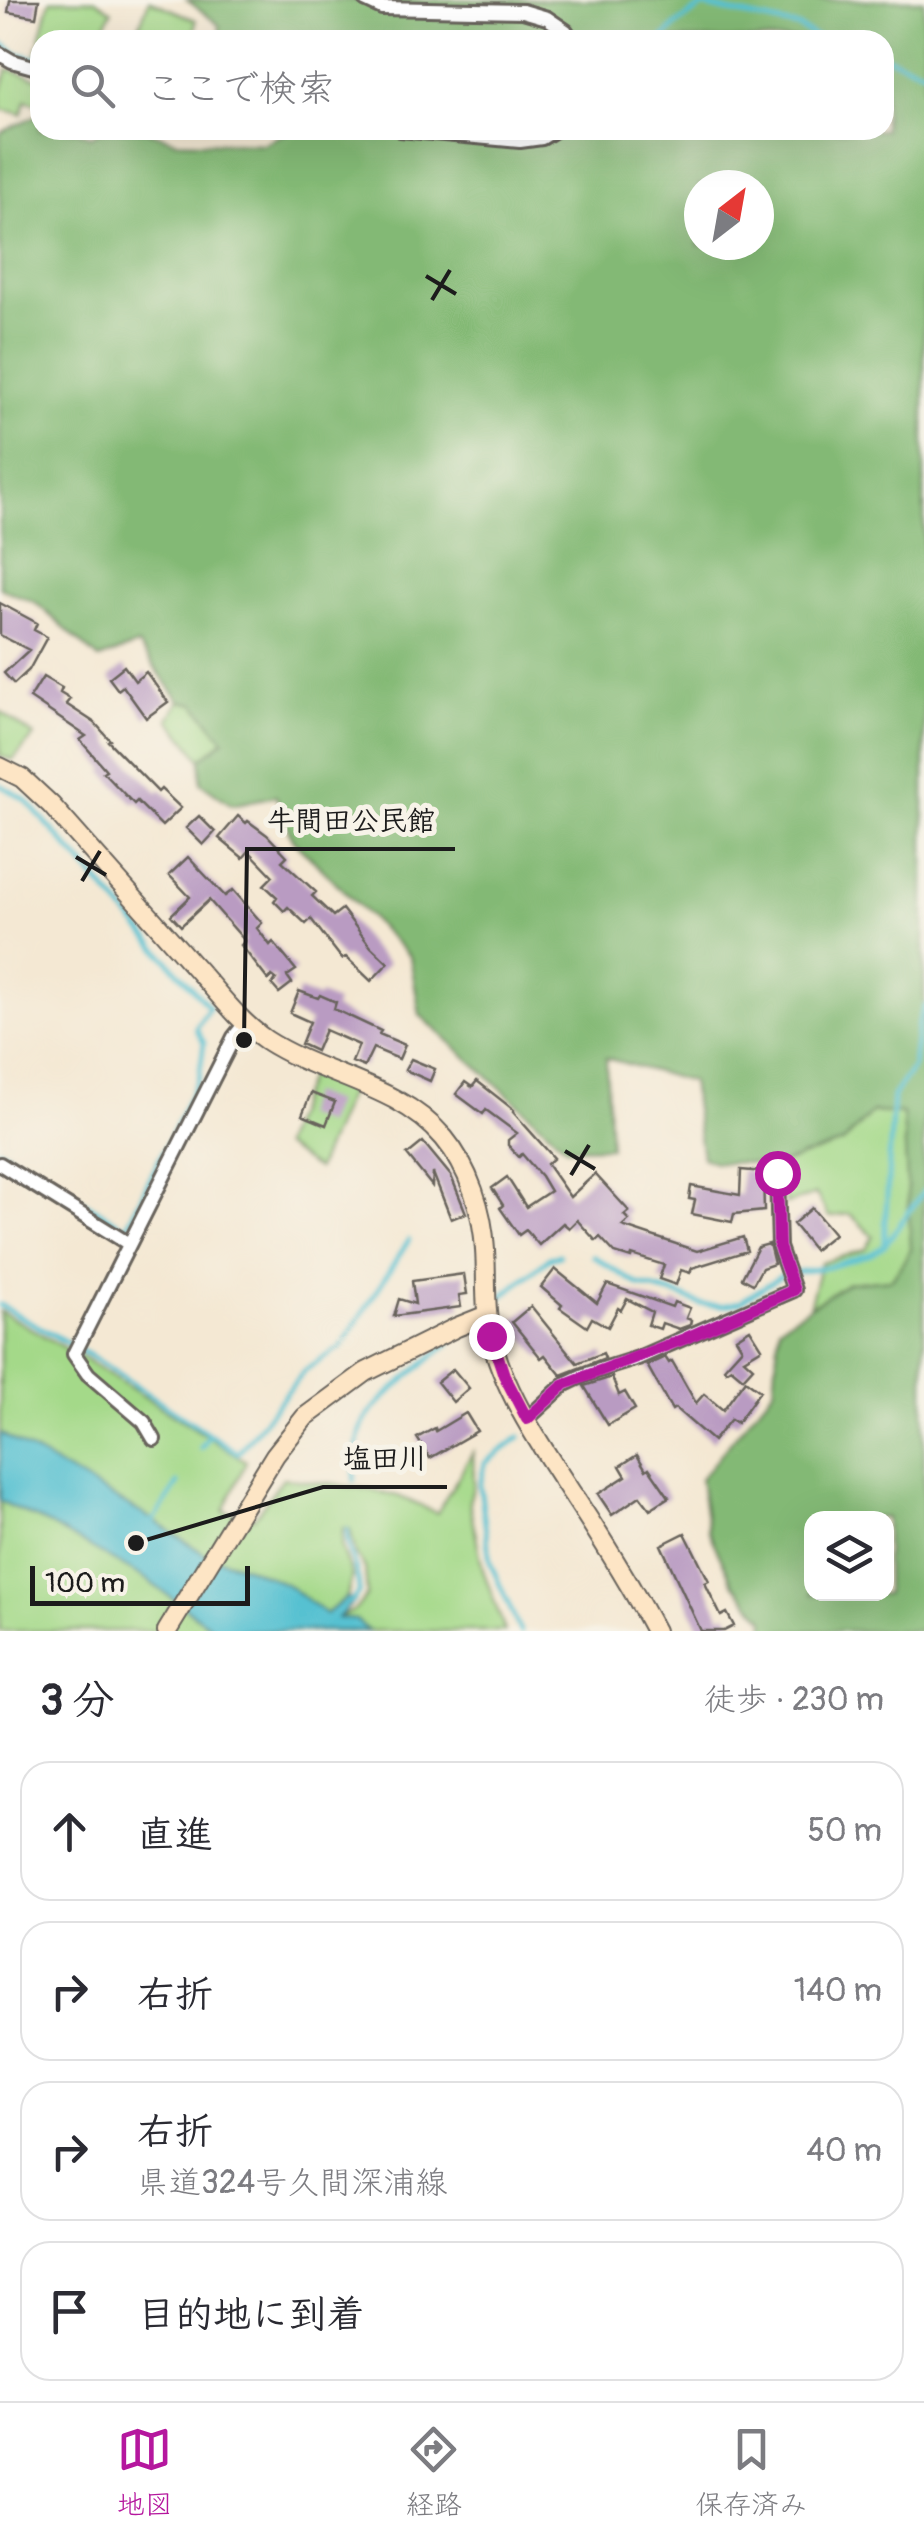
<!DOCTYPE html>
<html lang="ja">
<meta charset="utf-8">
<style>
:root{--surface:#fff;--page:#f2f2f3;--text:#2b2b33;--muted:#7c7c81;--line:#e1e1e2;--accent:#b5179e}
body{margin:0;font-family:Pangolin,"Klee One",sans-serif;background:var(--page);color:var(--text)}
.controls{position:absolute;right:30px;bottom:30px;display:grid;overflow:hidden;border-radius:20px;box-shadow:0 10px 40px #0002}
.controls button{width:90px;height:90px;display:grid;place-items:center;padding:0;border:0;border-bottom:2px solid var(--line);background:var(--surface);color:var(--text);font:50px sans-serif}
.compass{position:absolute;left:684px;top:170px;width:90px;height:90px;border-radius:50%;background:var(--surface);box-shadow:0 10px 40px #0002;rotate:31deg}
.scale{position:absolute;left:30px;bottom:25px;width:220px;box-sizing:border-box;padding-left:10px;border:5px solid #1c1c1c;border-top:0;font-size:28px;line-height:35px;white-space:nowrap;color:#1c1c1c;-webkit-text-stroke:8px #f7f3e8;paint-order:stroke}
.stop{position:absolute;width:30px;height:30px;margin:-22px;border:8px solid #b5179e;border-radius:50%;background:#fff}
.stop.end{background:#b5179e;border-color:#fff;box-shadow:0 2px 10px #0008}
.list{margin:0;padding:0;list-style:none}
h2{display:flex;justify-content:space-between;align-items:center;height:130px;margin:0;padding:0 40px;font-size:42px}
h2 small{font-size:32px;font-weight:400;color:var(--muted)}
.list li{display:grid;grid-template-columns:65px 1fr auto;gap:30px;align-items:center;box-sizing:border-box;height:140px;margin:0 20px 20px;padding:0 20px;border:2px solid var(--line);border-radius:30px}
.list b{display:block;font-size:38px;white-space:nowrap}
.list p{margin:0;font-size:32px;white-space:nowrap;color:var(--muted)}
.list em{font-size:32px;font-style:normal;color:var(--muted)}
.icon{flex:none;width:55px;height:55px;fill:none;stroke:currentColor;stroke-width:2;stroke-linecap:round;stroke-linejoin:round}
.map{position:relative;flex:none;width:924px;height:1631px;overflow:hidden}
.search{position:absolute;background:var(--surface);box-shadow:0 10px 40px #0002;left:30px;right:30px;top:30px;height:110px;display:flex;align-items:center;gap:25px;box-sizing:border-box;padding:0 35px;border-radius:30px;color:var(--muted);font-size:38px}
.sheet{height:770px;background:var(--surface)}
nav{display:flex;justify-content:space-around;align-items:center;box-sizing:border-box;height:140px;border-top:2px solid var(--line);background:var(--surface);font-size:28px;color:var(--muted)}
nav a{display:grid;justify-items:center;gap:5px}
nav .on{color:var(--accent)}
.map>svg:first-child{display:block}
.green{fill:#a4d989;stroke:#607a52;stroke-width:2.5}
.forest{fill:#83b975;stroke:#506a48;stroke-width:2.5;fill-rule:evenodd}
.water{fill:#56c1d1;stroke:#396e76;stroke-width:2.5}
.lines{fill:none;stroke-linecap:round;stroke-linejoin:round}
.stream{stroke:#56c1d1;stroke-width:5}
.building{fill:#b99bc2}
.street-casing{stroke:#68635c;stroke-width:18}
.secondary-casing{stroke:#68635c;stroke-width:22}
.street{stroke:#fff;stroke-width:12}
.secondary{stroke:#fde5c5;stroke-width:18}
.route{stroke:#b5179e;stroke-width:12}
.ticks{fill:none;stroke:#1c1c1c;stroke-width:4}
.leader{fill:none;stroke:#1c1c1c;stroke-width:4}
.callout-dot{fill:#1c1c1c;stroke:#f7f3e8;stroke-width:4}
.callout-label{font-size:28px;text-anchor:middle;font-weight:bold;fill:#1c1c1c;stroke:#f7f3e8;stroke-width:10;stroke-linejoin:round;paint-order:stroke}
</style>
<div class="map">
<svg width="924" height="1631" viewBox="0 0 924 1631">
<rect width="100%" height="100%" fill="#f7f3e8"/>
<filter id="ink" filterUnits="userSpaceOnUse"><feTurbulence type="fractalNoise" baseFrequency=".01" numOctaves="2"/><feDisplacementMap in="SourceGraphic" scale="20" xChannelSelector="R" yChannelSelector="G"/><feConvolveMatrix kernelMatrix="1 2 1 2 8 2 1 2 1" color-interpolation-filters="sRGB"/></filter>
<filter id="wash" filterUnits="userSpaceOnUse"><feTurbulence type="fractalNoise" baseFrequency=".0048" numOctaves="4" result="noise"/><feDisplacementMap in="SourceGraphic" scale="40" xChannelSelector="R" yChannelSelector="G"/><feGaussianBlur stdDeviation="2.25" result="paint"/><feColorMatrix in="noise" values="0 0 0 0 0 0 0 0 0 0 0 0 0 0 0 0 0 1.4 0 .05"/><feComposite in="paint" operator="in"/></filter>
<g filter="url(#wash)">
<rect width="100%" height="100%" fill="#f4e8d3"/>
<path class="green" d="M 50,0 L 95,0 L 112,11 L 98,40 L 40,40 L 40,55 L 36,54 Z
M 149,0 L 196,20 L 194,40 L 134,40 Z
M 8,69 L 40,79 L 40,105 L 26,100 L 22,114 L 0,109 L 0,95 Z
M 180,701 L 195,704 L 225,740 L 201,759 L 169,719 Z
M 0,711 L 34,736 L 13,760 L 0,756 Z
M 310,1072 L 351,1088 L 317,1169 L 282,1146 Z
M 872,1112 L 903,1114 L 912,1250 L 892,1279 L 848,1283 L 809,1307 L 821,1263 L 866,1249 L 873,1236 L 850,1214 L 829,1217 L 816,1194 L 786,1204 L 780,1164 L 843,1143 Z
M 0,1311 L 88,1361 L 246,1461 L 224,1511 L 254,1518 L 283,1478 L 361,1488 L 398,1496 L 437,1513 L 473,1452 L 474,1485 L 469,1502 L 483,1570 L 505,1631 L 334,1631 L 337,1618 L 355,1610 L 367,1595 L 365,1568 L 356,1555 L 350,1529 L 343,1528 L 342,1548 L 352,1575 L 347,1597 L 326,1614 L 325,1625 L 0,1449 Z
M 0,1472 L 270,1631 L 0,1631 Z"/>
<path class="forest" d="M 187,0 L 924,0 L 924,1631 L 764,1631 L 765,1620 L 733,1583 L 708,1531 L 700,1479 L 774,1389 L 779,1326 L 848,1283 L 892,1279 L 911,1250 L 903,1114 L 872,1112 L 843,1143 L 780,1164 L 714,1162 L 702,1157 L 691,1082 L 606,1058 L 610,1147 L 567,1148 L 420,1015 L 410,957 L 292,839 L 276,796 L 232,805 L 201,783 L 201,759 L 224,740 L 195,704 L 180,701 L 138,645 L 99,659 L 35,602 L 0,588 L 0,133 L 37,115 L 40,116 L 40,130 L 76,130 L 91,136 L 102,130 L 144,130 L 177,141 L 263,144 L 291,130 L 884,130 L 884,40 L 221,40 L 219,25 ZM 699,185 L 759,185 L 759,245 L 699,245 ZM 812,1518 L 886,1518 L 886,1594 L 812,1594 Z"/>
<path class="water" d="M 0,1433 L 150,1518 L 206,1555 L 249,1568 L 286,1584 L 326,1614 L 347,1597 L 354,1601 L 338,1618 L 356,1620 L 369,1631 L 217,1631 L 143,1577 L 50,1525 L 0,1501 Z"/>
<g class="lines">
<path class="stream" d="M 662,40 L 676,25 L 703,6 L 798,27 L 821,40
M 0,42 L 16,53 L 40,60
M 884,56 L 924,71
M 514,130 L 521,130
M 0,785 L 26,800 L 209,1007 L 196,1028 L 204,1043 L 199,1077 L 126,1228 L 0,1150
M 884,1245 L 893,1096 L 913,1067 L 918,1026 L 924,1006
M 593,1256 L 638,1285 L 678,1295 L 700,1304 L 722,1306 L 740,1302 L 784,1274 L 829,1267 L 871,1254 L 884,1246 L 924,1191
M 499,1299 L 549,1258 L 560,1255
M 0,1305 L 91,1356 L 238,1453 L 305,1370 L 341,1347 L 409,1240
M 520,1437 L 485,1463 L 480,1486 L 490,1562 L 520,1631
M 201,1448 L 210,1435
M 354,1480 C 356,1462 356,1442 363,1425 C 373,1401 426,1363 448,1344
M 150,1526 L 178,1483
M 347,1530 C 347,1556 359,1567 359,1592 L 351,1602"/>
</g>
<g id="blocks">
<path class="building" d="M 10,0 L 39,0 L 36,17 L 8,12 Z
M 0,603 L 37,623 L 34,630 L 47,637 L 29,670 L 14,684 L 4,673 L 29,650 L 0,635 Z
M 124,666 L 135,681 L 146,672 L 168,702 L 146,718 L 123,686 L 118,690 L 109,678 Z
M 43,677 L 62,688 L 60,693 L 70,699 L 66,704 L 95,723 L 110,740 L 108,741 L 158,792 L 161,789 L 181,808 L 162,826 L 137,801 L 134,804 L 103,772 L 106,770 L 80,740 L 86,736 L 30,698 Z
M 199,816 L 215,832 L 203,845 L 186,828 Z
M 238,816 L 246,823 L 248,821 L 267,835 L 287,856 L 282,861 L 316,892 L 312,896 L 333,916 L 342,909 L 371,947 L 388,963 L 371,981 L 346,957 L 342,959 L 311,919 L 306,924 L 288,907 L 284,911 L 274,901 L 277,897 L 264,885 L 273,876 L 249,851 L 243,858 L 219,838 Z
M 188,857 L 225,896 L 233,890 L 262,923 L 257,928 L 270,945 L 273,942 L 296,970 L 287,976 L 292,983 L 279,993 L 272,985 L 276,979 L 272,976 L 268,980 L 241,945 L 245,941 L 209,900 L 181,926 L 171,915 L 190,897 L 169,875 Z
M 299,991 L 318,998 L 320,995 L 336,1002 L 334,1009 L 381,1031 L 379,1034 L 405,1045 L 399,1059 L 373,1048 L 364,1067 L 352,1062 L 359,1045 L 325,1030 L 316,1051 L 301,1044 L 310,1022 L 290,1013 Z
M 411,1059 L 435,1069 L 430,1081 L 405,1070 Z
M 477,1081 L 514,1110 L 513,1112 L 554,1158 L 547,1164 L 570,1197 L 595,1174 L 629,1211 L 624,1215 L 629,1220 L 622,1226 L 697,1251 L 743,1237 L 747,1251 L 692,1268 L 690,1273 L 681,1270 L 676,1285 L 659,1279 L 664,1265 L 632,1255 L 631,1258 L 615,1253 L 600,1237 L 596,1241 L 577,1220 L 569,1228 L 563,1223 L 539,1245 L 526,1230 L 519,1235 L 500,1208 L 503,1205 L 492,1188 L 507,1177 L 526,1207 L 550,1191 L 541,1176 L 522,1154 L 519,1157 L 508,1145 L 508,1140 L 517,1133 L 486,1110 L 483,1114 L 456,1094 L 465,1082 L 472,1087 Z
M 311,1093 L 335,1102 L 326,1125 L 302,1115 Z
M 423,1142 L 451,1176 L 466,1213 L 451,1219 L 433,1173 L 432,1186 L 407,1155 Z
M 741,1170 L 763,1172 L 764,1211 L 734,1214 L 732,1222 L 692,1214 L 695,1200 L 689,1199 L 691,1186 L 740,1195 Z
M 812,1208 L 834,1234 L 814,1250 L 793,1224 Z
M 769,1244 L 774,1264 L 762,1268 L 753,1284 L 742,1278 L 758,1247 Z
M 555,1269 L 597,1303 L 607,1284 L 672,1307 L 674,1302 L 690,1308 L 686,1318 L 691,1320 L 690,1325 L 679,1329 L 662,1323 L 660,1329 L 648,1325 L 652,1312 L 627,1299 L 621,1310 L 618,1308 L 608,1327 L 592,1318 L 587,1327 L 560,1308 L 562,1305 L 541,1287 Z
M 464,1274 L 467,1294 L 459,1295 L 461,1307 L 394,1316 L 399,1299 L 415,1304 L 412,1281 Z
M 531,1306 L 577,1363 L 603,1353 L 605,1358 L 561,1375 L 545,1355 L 541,1358 L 512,1322 Z
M 750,1329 L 762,1348 L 744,1359 L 753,1367 L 743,1378 L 731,1368 L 726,1371 L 724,1368 L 742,1348 L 736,1338 Z
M 665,1357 L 669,1363 L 672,1361 L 696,1403 L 704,1394 L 723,1410 L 745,1380 L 760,1391 L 737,1423 L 731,1419 L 713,1441 L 675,1408 L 672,1410 L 647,1365 Z
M 453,1369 L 469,1388 L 453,1402 L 437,1382 Z
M 612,1377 L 619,1395 L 625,1392 L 635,1409 L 608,1425 L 584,1386 Z
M 466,1413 L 477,1431 L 430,1458 L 417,1438 L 435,1428 L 436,1431 Z
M 637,1455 L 646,1470 L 649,1468 L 669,1497 L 650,1509 L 640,1496 L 612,1515 L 598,1494 L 626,1476 L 620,1466 Z
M 685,1533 L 709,1581 L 705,1583 L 721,1616 L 727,1613 L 734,1626 L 724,1631 L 701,1631 L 661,1545 Z"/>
</g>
</g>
<g filter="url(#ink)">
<use href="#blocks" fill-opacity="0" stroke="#68635c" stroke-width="2.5"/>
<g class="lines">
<defs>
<path id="street" d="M 365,0 L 382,8 L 523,11 L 547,18 L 566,31 L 572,40
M 0,54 L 12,61 L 40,69
M 400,130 L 520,141 L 542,138 L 555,130
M 0,1164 L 129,1244
M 527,1419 L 565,1384 L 584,1375 L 638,1358 L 794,1290 L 779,1247 L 777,1173
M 154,1439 L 144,1422 L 88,1374 L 74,1354 L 234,1037 L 246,1022"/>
<path id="secondary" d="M 0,767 L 22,778 L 51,805 C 98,858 145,911 192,964 C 215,989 238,1021 266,1040 C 323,1077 398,1084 444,1138 C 469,1168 483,1211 485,1250 C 487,1278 484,1306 490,1333 C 503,1391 541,1446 573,1495 C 602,1539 630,1584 655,1631
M 167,1631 L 275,1455 L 305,1417 L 366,1372 L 457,1327 L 487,1315"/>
</defs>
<use href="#street" class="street-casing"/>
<use href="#secondary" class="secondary-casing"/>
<use href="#street" class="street"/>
<use href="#secondary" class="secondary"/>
</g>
</g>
<g class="lines" filter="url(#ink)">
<path class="route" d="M 491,1336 L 504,1375 L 527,1419 L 565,1384 L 684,1339 L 794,1290 L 779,1247 L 777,1173"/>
</g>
<path class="ticks" d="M 426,276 L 456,294M 432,300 L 450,270M 76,857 L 106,875M 82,881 L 100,851M 565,1151 L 595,1169M 571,1175 L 589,1145"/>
<path class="leader" d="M244 1040L247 849H455M136 1543L323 1487H447"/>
<g class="callout-dot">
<circle cx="244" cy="1040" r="10"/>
<circle cx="136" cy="1543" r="10"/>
</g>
<g class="callout-label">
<text x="351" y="830">牛間田公民館</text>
<text x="385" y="1468">塩田川</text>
</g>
</svg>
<div class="controls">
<button><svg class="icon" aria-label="layers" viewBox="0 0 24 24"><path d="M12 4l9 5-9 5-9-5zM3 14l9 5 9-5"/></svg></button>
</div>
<svg class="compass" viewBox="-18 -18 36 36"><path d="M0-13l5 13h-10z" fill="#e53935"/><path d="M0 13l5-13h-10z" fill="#7c7c81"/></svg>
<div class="scale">100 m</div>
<div class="stop" style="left:777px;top:1173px"></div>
<div class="stop end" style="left:491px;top:1336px"></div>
<div class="search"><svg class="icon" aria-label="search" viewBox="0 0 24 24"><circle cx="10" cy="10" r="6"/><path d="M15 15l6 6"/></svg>ここで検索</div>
</div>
<section class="sheet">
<h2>3 分<small>徒歩 · 230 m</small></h2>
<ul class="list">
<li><svg class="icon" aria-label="ahead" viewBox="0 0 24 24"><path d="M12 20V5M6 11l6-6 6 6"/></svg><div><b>直進</b></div><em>50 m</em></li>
<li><svg class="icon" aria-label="right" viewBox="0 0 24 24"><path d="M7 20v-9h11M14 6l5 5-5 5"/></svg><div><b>右折</b></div><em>140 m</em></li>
<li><svg class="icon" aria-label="right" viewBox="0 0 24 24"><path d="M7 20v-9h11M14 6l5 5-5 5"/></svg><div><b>右折</b><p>県道324号久間深浦線</p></div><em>40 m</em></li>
<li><svg class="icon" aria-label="arrive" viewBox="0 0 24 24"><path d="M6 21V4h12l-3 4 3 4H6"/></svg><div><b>目的地に到着</b></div></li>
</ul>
</section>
<nav>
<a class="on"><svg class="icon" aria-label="map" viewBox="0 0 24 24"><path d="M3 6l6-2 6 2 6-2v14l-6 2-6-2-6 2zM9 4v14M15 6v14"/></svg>地図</a>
<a><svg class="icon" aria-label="directions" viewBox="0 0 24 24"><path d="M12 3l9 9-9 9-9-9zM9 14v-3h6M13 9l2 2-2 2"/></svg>経路</a>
<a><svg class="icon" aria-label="saved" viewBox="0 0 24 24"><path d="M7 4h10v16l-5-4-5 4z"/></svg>保存済み</a>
</nav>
